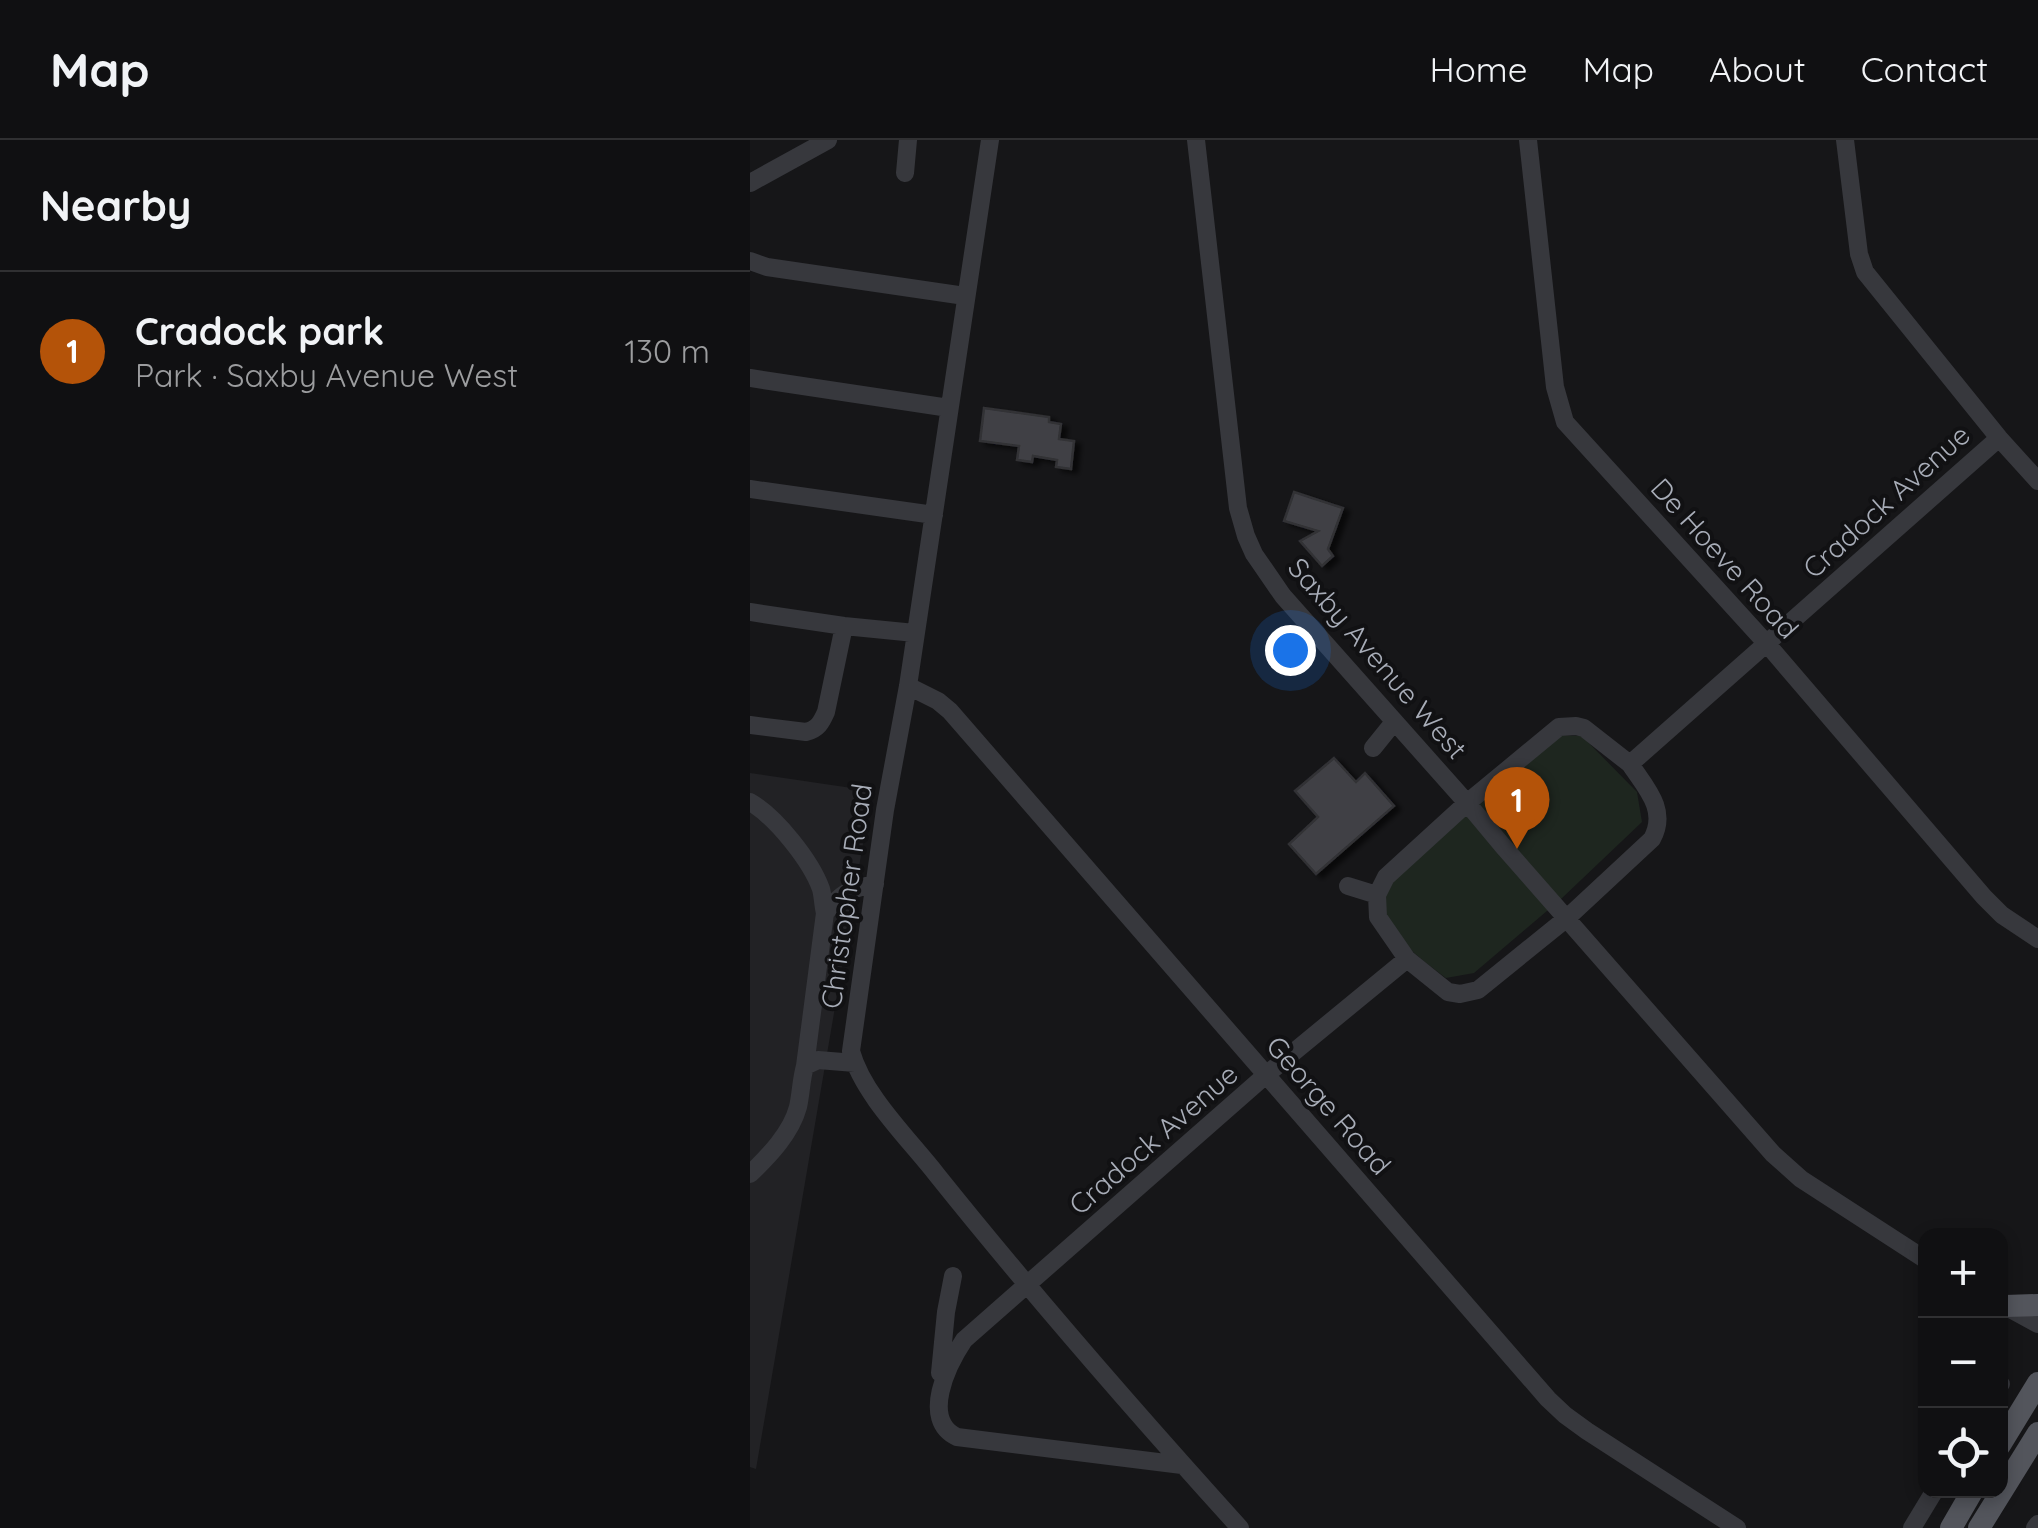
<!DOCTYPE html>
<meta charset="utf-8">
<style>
:root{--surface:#101012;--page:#19191b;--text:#f1f3f6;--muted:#9c9d9f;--line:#303032;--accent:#b45309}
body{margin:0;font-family:Quicksand,sans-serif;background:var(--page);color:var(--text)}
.controls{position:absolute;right:30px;bottom:30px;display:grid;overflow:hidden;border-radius:20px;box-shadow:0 5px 15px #0003}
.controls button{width:90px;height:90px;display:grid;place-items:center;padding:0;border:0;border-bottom:2px solid var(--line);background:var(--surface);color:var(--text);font:50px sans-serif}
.you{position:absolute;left:540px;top:510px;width:35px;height:35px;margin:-25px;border:8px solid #fff;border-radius:50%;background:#1a73e8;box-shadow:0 0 0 15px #1a73e833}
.badge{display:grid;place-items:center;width:65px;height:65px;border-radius:50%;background:var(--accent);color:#fff;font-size:32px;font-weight:700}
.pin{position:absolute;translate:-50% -82px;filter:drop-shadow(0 2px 5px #0008)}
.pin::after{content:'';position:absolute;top:52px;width:35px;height:30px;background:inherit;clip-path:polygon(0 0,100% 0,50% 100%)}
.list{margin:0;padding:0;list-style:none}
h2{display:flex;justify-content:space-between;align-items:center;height:130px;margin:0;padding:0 40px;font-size:42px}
h2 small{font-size:32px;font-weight:400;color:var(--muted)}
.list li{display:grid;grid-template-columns:65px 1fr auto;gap:30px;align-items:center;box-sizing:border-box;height:160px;padding:0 40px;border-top:2px solid var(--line)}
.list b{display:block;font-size:38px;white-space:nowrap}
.list p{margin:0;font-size:32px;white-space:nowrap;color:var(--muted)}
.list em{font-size:32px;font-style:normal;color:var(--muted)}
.icon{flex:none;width:55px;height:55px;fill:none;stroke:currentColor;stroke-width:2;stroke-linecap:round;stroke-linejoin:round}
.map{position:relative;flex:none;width:1288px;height:1388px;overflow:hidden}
header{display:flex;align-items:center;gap:60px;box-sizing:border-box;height:140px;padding:0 50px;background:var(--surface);border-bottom:2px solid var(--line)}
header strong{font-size:48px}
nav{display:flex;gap:55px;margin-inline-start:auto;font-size:35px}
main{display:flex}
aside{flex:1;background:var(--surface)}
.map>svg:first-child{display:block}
.built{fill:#222225}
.green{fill:#1e261f}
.building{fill:#404145;stroke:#303034;stroke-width:2.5;filter:url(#shadow)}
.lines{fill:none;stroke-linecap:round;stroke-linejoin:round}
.minor{stroke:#37383d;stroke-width:18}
.major{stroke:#53555c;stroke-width:22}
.labels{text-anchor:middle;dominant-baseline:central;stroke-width:8;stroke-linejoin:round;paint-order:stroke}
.street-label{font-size:28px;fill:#a8adb8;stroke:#111113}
</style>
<header>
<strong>Map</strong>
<nav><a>Home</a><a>Map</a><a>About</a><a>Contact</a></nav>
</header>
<main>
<aside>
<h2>Nearby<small></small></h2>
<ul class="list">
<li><span class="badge">1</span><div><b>Cradock park</b><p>Park · Saxby Avenue West</p></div><em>130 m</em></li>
</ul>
</aside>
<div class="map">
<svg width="1288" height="1388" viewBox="0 0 1288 1388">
<defs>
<filter id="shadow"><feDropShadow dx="6" dy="3.5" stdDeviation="2.5" flood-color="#0009"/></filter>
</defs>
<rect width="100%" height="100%" fill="#161618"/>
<path class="built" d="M 0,633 L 122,651 L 6,1329 L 0,1327 Z"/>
<path class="green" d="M 803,595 L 832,596 L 887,652 L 892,682 L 811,759 L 724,833 L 696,838 C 670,818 634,794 633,759 C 633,751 638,743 640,736 Z"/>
<path class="building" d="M 234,268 L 299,277 L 299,282 L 311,284 L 309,299 L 324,301 L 321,329 L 306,327 L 307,320 L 283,316 L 282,322 L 267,320 L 269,306 L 230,301 Z
M 544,352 L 593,368 L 578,409 L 583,416 L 572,426 L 550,401 L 568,391 L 534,381 Z
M 584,618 L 606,642 L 615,633 L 644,666 L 566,734 L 539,704 L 568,677 L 545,651 Z"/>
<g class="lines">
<path class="minor" d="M 240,0 L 158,546 L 135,670 L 101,911 C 113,955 159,999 187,1035 C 284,1156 386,1273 490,1388
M 446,0 L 488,368 L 496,396 L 504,414 L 533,456 L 717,663 L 752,705 L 1023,1014 L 1051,1039 L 1176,1120
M 778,0 L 805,247 L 815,282 L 1017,504 L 1234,757 L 1252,775 L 1288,799
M 1095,0 L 1109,114 L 1115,132 L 1249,298 L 1288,341
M 155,33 L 158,0
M 0,43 L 78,0
M 0,121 L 17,127 L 215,156
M 0,238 L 199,268
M 0,349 L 184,375
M 0,472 L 94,486 L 165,493
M 158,546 L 188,561 L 200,571 L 798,1259 L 815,1275 L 837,1291 L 987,1388
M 0,585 L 56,592 C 68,589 71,583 76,572 L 94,486
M 623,608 L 644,582
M 0,662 C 26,677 61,721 71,749 C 73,756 73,766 75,773 L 55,926
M 598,746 L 627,755
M 75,773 C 92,753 98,749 125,744
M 657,819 L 698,852 L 710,854 L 728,850 L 817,778 L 902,699 C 918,670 896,648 880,624
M 0,1034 C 19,1016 41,993 48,967 C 51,954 51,940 55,926 L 68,920 L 105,923
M 1255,1166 L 1288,1184
M 190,1233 L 196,1172 L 203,1136
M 1250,1245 L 1251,1244
M 432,1325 L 207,1297 C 170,1280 198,1224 214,1200 L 517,934 L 657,819 L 628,777 L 627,755 L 636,737 L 717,663 L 809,587 L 826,586 L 834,588 L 880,624 L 1249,298
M 1162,1388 L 1185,1350
M 1285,1388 L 1288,1384"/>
<path class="major" d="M 1255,1166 L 1288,1165
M 1250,1305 L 1288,1243
M 1201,1388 L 1223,1350
M 1229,1388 L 1288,1293"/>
</g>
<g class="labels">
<g class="street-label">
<text transform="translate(1136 361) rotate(-42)">Cradock Avenue</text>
<text transform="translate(975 418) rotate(48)">De Hoeve Road</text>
<text transform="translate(628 518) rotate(49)">Saxby Avenue West</text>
<text transform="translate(96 756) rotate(-82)">Christopher Road</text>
<text transform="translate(579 965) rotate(49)">George Road</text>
<text transform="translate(403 999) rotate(-41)">Cradock Avenue</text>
</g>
</g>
</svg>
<div class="controls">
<button>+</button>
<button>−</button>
<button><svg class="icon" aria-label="locate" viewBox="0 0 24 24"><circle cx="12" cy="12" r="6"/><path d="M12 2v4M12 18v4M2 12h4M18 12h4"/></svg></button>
</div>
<div class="you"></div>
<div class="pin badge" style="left:767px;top:709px">1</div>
</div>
</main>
